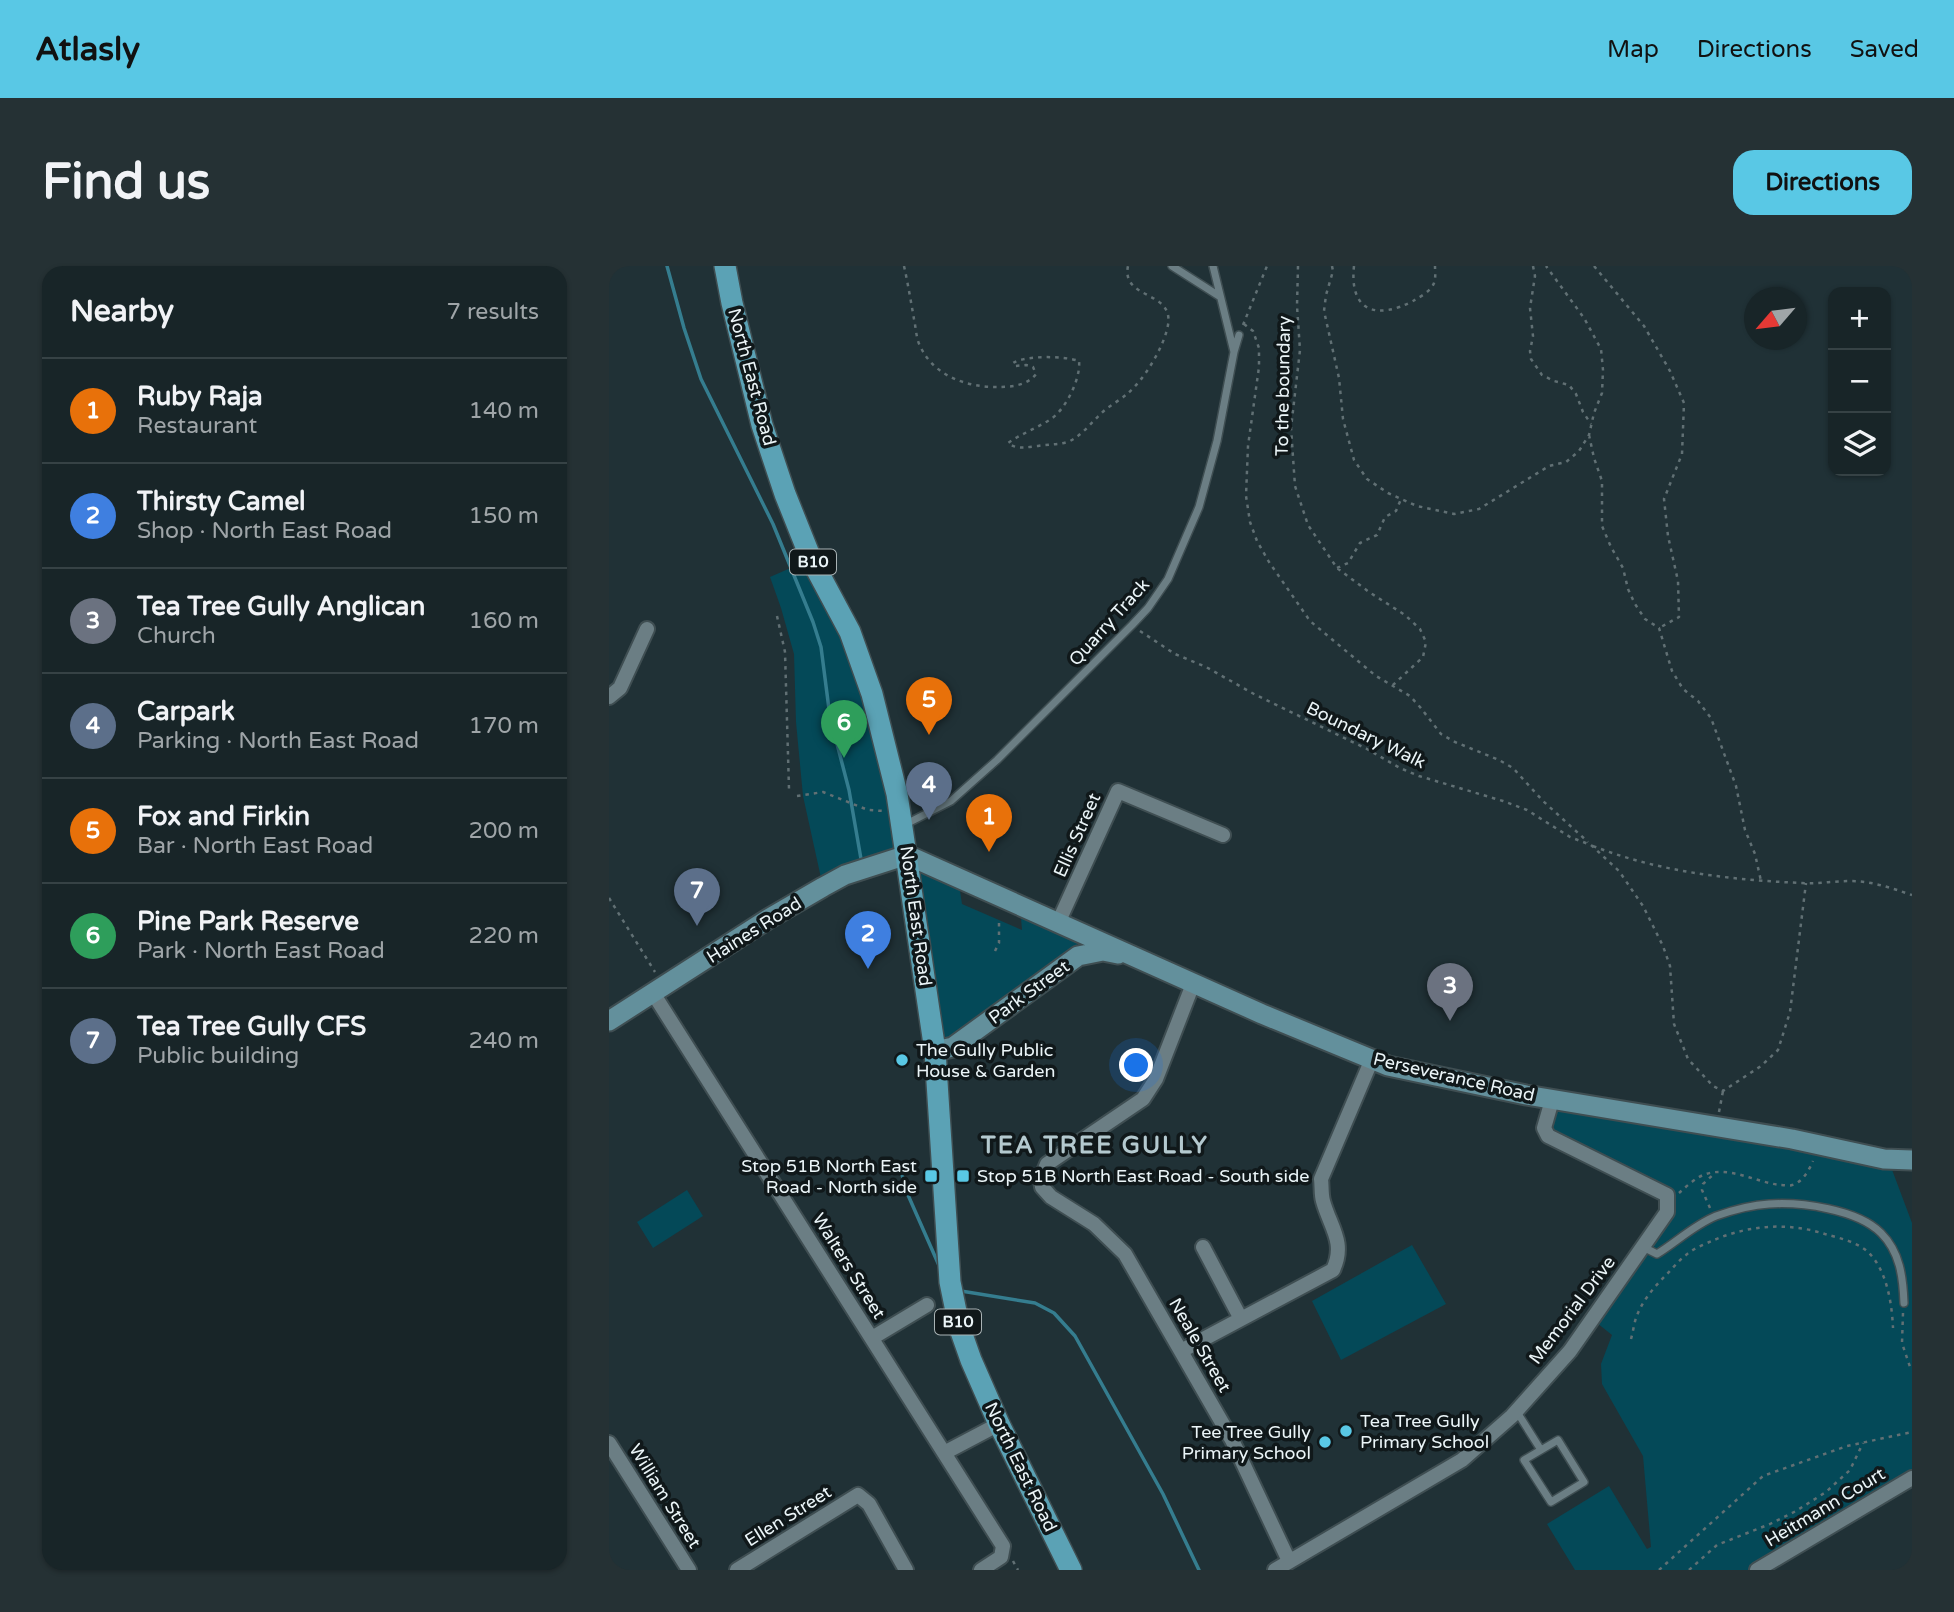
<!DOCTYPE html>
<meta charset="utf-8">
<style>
:root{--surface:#182528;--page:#253134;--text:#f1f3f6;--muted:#9fa5a8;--line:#364245;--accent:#59c8e5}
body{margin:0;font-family:"Varela Round",sans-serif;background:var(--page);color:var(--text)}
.controls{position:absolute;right:21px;top:21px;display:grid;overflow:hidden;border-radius:14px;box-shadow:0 2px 5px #0004}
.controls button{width:63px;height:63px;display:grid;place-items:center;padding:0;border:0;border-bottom:2px solid var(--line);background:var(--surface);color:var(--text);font:35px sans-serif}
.compass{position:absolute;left:1135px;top:21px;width:63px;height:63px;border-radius:50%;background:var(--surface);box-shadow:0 2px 5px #0004;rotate:242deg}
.you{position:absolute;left:528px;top:800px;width:24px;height:24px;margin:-18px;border:5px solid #fff;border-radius:50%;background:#1a73e8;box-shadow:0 0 0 10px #1a73e833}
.badge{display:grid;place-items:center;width:46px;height:46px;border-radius:50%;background:var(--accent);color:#fff;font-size:23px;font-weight:700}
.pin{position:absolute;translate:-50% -58px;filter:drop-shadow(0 2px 4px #0008)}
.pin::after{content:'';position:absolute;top:37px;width:24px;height:21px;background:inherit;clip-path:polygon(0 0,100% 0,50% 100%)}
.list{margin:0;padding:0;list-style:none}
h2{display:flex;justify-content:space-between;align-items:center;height:91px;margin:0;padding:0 28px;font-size:30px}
h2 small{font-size:23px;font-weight:400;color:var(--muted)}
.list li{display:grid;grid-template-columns:46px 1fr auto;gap:21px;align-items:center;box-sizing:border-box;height:105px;padding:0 28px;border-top:2px solid var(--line)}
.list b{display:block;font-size:26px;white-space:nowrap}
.list p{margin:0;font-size:23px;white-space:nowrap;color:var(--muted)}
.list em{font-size:23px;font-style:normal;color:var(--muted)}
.icon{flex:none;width:38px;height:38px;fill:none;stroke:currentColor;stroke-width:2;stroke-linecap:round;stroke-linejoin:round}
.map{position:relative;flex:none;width:1303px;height:1304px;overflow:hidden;border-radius:21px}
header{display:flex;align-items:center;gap:42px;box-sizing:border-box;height:98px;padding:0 35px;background:var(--accent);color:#111}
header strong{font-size:33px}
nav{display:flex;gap:38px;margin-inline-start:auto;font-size:24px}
.intro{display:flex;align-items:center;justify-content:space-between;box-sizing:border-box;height:168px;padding:0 42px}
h1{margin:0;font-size:49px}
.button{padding:18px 32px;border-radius:21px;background:var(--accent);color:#111;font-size:24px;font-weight:700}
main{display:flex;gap:42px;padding:0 42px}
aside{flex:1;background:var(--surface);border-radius:21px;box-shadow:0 2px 5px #0004}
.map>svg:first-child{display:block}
.green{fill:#044958}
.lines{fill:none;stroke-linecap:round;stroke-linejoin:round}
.stream{stroke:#357d8f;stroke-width:3.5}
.lane-casing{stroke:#3f4e52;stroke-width:10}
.street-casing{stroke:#3f4e52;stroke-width:18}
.secondary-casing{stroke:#3f4e52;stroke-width:23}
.primary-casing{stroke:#3f4e52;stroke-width:24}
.path{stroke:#617074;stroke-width:2.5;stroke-dasharray:3.5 5;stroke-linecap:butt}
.lane{stroke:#6b7e84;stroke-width:7}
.street{stroke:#6b7e84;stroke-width:14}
.secondary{stroke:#63909c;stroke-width:19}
.primary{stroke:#5ba2b5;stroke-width:21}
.poi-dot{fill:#59c8e5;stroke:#10181a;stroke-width:2.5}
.labels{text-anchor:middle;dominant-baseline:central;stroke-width:7;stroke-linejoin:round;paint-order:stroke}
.shield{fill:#10181a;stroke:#a9b3b5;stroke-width:2}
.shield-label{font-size:16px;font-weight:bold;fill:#ebf5f8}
.street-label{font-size:18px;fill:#ebf5f8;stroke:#10181a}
.poi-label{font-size:18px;fill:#ebf5f8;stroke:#10181a;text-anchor:start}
.district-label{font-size:24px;font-weight:bold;letter-spacing:2px;fill:#b4c9cf;stroke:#10181a}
</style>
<header>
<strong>Atlasly</strong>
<nav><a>Map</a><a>Directions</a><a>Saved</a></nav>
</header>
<div class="intro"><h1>Find us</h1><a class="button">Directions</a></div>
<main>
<aside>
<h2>Nearby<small>7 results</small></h2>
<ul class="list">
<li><span class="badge" style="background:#e8710a">1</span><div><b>Ruby Raja</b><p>Restaurant</p></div><em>140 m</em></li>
<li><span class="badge" style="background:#3f7fe0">2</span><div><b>Thirsty Camel</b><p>Shop · North East Road</p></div><em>150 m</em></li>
<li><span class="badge" style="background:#6b7280">3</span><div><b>Tea Tree Gully Anglican</b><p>Church</p></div><em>160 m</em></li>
<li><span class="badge" style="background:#5c6f8a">4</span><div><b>Carpark</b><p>Parking · North East Road</p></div><em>170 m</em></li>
<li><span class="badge" style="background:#e8710a">5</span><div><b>Fox and Firkin</b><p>Bar · North East Road</p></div><em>200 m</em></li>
<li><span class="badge" style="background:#2e9e5b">6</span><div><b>Pine Park Reserve</b><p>Park · North East Road</p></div><em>220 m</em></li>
<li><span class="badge" style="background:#5c6f8a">7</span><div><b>Tea Tree Gully CFS</b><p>Public building</p></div><em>240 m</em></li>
</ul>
</aside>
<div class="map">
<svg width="1303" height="1304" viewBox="0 0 1303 1304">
<rect width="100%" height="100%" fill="#203136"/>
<path class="green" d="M 202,293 L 241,366 L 298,589 L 349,612 L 353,638 L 413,664 L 411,640 L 468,665 L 469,690 L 326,785 L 298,589 L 214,621 L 194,530 L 187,456 L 185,388 L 172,342 L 161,311 Z
M 943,834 L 1279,893 L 1303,957 L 1303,1212 L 1148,1304 L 966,1304 L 938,1258 L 1000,1220 L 1038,1283 L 1042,1281 L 1034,1190 L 993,1118 L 992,1098 L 1003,1069 L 983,1053 L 1058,946 L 1058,929 L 939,870 Z
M 78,924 L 94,950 L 44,982 L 28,956 Z
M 803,979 L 837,1038 L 732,1094 L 703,1035 Z"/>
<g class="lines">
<path class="stream" d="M 58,0 L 75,62 L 92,113 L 164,258 L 204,356 L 212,381 L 221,451 L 240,524 L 252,593
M 291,902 L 299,929 L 332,1004
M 352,1025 L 426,1037 L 445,1047 L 466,1070 L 554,1228 L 590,1304"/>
<defs>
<path id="lane" d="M 563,0 L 610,30
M 625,86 L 630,69
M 297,558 L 342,535 L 388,494 L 523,359 L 539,342 L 559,313 L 590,241 L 608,175 L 625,86 L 604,0
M 1034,981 L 1048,988 C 1069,975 1085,959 1107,950 C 1124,944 1142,939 1160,938 C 1192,936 1248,943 1272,967 C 1291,986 1294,1011 1295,1037
M 908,1146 L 932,1184 L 915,1194 L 942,1236 L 975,1216 L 949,1174 L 932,1184"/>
<path id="street" d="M 0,431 L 11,422 L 38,363
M 449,657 L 509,525 L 614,569
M 584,718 L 547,813 L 534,833 L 438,898 L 432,913 L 433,921 L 442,931 L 485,958 L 516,988 L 623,1174 L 680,1295
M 44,727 L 394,1280 L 392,1291 L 372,1304
M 594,981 L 632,1053
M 263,1072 L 318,1039
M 572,1085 L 724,1004 C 737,976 721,961 714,935 C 712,928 713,920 712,913 L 763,793
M 0,1177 L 80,1304
M 335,1187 L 390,1158
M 128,1304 L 249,1229 L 260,1238 L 297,1304
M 666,1304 L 853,1194 L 903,1150 L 961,1085 L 1058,946 L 1058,929 L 939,870 L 935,862 L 943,834
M 1148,1304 L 1303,1212"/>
<path id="secondary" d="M 0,755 L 159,653 L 214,621 L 236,609 L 298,589 L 653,748 L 779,800 L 917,829 L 1183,873 L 1275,893 L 1303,894
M 326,785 L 344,781 L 469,690 L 494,685 L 509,688"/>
<path id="primary" d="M 116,0 L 123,37 L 153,159 L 176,228 L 202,293 L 241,366 L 263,428 L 288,528 L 326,785 L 341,1016 L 350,1060 L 362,1094 L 390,1158 L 462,1304"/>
</defs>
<use href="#lane" class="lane-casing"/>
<use href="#street" class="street-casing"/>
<use href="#secondary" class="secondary-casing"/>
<use href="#primary" class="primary-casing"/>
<path class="path" d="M 295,0 C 299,18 302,36 305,53 C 307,62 307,72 311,80 C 325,110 357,121 388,121 C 401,121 418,120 427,108 L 424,101 L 417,99 L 406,100 L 404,97 C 416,89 457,90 470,95 C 472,112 457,143 442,153 C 428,162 412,168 399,177 C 408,184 418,181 429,180 C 440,178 451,179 461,175 C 476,167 484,154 497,143 C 504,138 512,133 518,128 C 535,114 555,81 559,59 C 565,24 512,34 519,0
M 689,0 L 688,40 L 691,84 L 682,162 L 686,220 L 699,259 L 728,302 L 760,326 L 796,349 L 811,363 L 817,376 L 814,391 L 784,419
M 723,0 L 724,5 L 717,29 L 715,45 L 730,112 L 734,153 L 745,194 L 758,213 L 779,227 L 808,240 L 845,248 L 870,243 L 940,200 L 957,196 L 970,185 L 980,169 L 985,147 L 993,127 L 994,104 L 992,83 L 975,52 L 937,0
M 745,0 C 740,46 768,54 804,35 C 811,31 822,25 825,17 C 827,12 826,5 826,0
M 924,0 L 926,10 L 921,42 L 924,70 L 921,85 L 922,93 L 933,109 L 945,115 L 960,119 L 967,128 L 974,146 L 982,158
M 985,0 L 1035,60 L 1061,105 L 1075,137 L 1073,188 L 1055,233 L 1059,270 L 1069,315 L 1070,351 L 1050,362
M 635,58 L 644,65 L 650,82 L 650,101 L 639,180 L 637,230 L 641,256 L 648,275 L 660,296 L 701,355 L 767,410 L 801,430 L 811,441 L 832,468 L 846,476 L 890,494 L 904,502 L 934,535 L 979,576
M 634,59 L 658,0
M 980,169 L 985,192 L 993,215 L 993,260 L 1002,281 L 1014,302 L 1019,323 L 1026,338 L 1036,353 L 1050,362 L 1063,405 L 1074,423 L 1089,435 L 1102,452 L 1127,520 L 1136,564 L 1146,588 L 1152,615
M 728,302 L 739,297 L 751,277 L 768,269 L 776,251 L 787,245 L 792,233
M 168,350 L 176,386 L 180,523
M 531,365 L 566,388 L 597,401 L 645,428 L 758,483 L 791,502 L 810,510 L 894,535 L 918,544 L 961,571 L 982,579 L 1010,605 L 1034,640 L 1054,680 L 1061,700 L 1065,758 L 1079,793 L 1104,820 L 1114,825 L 1152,800 L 1169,784 L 1181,746 L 1197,617
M 188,530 L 214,526 L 259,544 L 275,545
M 984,580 C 1050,606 1123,614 1193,617 C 1209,618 1225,615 1241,615 C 1263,615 1282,622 1303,629
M 0,632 L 46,706
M 386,685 L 390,677 L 390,654
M 1110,846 L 1114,825
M 1070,927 C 1078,920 1087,911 1097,908 C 1122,900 1148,917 1172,919 C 1174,919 1182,920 1183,919 C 1194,916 1200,904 1204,895
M 1101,942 L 1093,924 L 1094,918 L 1106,907
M 1294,1047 L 1293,1077 L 1302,1104
M 1022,1073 C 1024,1066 1025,1058 1027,1052 C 1033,1035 1045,1021 1058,1008 C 1064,1002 1070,994 1077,989 C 1085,982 1096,978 1105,974 C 1141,959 1178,956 1216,968 C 1230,972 1249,976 1260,987 C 1278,1005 1283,1038 1284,1062
M 404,1295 L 409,1304
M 1050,1304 L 1154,1210 L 1238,1180 L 1303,1166
M 1080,1304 L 1108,1279 L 1161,1258 L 1187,1245 L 1217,1226 L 1241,1204 L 1254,1177"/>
<use href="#lane" class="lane"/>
<use href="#street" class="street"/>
<use href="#secondary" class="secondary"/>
<use href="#primary" class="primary"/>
</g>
<g class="poi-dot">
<circle cx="293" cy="794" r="7"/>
<rect x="315" y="903" width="14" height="14" rx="3.5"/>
<rect x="347" y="903" width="14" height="14" rx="3.5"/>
<circle cx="737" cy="1165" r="7"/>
<circle cx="716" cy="1176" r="7"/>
</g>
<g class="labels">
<g class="shield">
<rect x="181" y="283.5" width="46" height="25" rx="5"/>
<rect x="326" y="1043.5" width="46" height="25" rx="5"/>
</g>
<g class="shield-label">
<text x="204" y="296">B10</text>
<text x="349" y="1056">B10</text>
</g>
<g class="street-label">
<text transform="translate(143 111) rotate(75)">North East Road</text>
<text transform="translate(674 120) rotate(-89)">To the boundary</text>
<text transform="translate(500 356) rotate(-48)">Quarry Track</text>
<text transform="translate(757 469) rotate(26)">Boundary Walk</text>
<text transform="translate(468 569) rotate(-66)">Ellis Street</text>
<text transform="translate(307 650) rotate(82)">North East Road</text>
<text transform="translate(145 664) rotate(-32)">Haines Road</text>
<text transform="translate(420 726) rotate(-36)">Park Street</text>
<text transform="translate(845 811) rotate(13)">Perseverance Road</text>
<text transform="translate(240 1000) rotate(58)">Walters Street</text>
<text transform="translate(963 1044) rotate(-53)">Memorial Drive</text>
<text transform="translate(591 1079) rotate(60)">Neale Street</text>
<text transform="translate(412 1201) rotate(64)">North East Road</text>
<text transform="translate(56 1230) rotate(58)">William Street</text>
<text transform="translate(1216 1241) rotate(-31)">Heitmann Court</text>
<text transform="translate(179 1250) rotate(-32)">Ellen Street</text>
</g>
<g class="poi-label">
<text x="307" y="784">The Gully Public<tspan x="307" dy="21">House &amp; Garden</tspan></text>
<text x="308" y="900" text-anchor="end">Stop 51B North East<tspan x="308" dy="21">Road - North side</tspan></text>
<text x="368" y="910">Stop 51B North East Road - South side</text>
<text x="751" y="1155">Tea Tree Gully<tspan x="751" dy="21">Primary School</tspan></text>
<text x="702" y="1166" text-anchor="end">Tee Tree Gully<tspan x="702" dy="21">Primary School</tspan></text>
</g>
<g class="district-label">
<text x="486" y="879">TEA TREE GULLY</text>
</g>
</g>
</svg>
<div class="controls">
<button>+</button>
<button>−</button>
<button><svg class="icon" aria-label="layers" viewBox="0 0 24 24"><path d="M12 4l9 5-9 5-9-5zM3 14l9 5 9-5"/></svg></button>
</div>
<svg class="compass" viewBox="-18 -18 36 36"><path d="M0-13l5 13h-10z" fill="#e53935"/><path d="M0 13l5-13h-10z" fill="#9fa5a8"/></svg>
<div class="you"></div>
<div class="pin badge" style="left:380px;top:586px;background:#e8710a">1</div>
<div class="pin badge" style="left:259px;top:703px;background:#3f7fe0">2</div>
<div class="pin badge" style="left:841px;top:755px;background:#6b7280">3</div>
<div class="pin badge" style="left:320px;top:554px;background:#5c6f8a">4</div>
<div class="pin badge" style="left:320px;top:469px;background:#e8710a">5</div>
<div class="pin badge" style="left:235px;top:492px;background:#2e9e5b">6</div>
<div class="pin badge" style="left:88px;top:660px;background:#5c6f8a">7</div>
</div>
</main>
